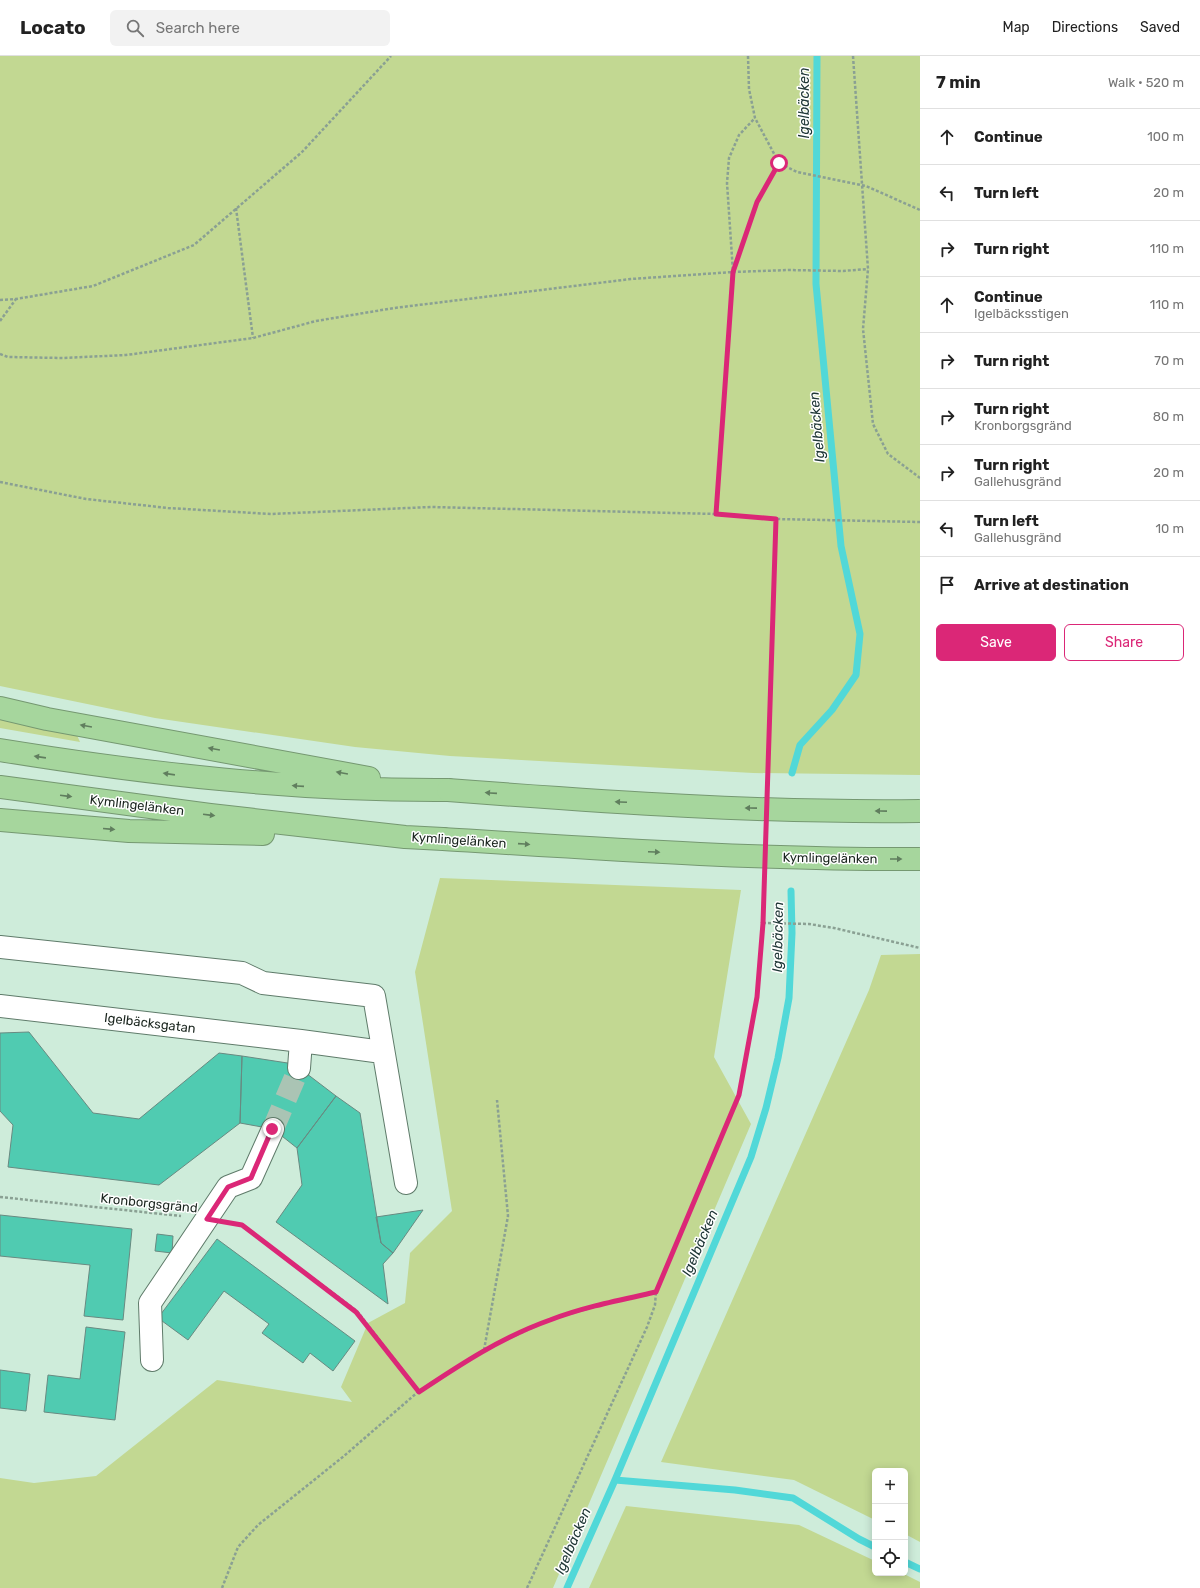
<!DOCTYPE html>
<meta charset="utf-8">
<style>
:root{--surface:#fff;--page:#f2f2f2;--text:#222;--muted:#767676;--line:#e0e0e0;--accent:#db2777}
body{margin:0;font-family:Rubik,sans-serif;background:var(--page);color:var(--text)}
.controls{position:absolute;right:12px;bottom:12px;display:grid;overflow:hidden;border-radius:6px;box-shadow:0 2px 10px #0003}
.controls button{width:36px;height:36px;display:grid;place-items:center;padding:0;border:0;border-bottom:1px solid var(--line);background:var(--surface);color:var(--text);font:20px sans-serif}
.stop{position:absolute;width:12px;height:12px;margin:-9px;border:3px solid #db2777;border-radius:50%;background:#fff}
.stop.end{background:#db2777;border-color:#fff;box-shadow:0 1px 4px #0008}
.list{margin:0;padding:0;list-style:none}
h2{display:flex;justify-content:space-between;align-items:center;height:52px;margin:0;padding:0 16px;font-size:17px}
h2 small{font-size:13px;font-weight:400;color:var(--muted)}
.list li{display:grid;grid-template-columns:26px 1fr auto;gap:12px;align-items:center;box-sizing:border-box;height:56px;padding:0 16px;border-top:1px solid var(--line)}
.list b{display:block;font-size:15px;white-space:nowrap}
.list p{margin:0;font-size:13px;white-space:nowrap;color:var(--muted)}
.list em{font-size:13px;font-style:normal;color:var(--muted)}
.actions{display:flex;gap:8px;padding:12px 16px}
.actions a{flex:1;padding:9px 0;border:1px solid var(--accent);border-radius:6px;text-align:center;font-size:14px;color:var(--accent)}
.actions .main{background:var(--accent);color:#fff}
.icon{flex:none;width:22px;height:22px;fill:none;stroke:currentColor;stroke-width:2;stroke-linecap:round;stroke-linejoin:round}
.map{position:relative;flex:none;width:920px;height:1532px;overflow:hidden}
header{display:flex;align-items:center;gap:24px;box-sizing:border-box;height:56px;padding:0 20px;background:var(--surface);border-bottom:1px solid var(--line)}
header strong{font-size:19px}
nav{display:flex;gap:22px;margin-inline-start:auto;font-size:14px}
.search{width:280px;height:36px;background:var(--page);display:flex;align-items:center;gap:10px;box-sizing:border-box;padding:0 14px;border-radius:6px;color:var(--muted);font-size:15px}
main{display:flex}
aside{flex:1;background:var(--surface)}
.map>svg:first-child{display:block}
.green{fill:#c2d892}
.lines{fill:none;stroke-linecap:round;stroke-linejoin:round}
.stream{stroke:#51d8d8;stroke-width:7}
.building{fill:#50cbb1;stroke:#688a81}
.minor-tunnel{stroke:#aac4b4;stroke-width:22;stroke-dasharray:22 11;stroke-linecap:butt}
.minor-casing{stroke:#5f7b6a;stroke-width:24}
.highway-casing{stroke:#759871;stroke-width:24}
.path{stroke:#8aa093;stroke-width:2.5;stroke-dasharray:3 2;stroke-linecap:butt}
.minor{stroke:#fff;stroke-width:22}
.highway{stroke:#a6d69d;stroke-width:22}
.highway-bridge-casing{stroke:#759871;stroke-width:24;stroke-linecap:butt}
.highway-bridge{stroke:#a6d69d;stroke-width:22}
.oneway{fill:#607e5e}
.route{stroke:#db2777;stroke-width:5}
.labels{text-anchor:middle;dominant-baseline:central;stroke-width:3;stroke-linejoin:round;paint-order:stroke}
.street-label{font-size:13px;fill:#1a251e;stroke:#fff}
.water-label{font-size:14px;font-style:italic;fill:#203837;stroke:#fff}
</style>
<header>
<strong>Locato</strong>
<div class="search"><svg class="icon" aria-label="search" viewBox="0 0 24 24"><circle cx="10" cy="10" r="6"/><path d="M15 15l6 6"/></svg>Search here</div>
<nav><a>Map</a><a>Directions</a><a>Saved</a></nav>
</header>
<main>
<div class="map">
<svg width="920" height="1532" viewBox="0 0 920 1532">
<rect width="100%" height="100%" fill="#ceecda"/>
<path class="green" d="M 0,0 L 920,0 L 920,719 L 753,717 L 450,700 L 355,691 L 155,662 L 0,630 Z
M 0,660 L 76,677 L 80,686 L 0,672 Z
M 440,822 L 741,834 L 714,1001 L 751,1068 L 553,1532 L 0,1532 L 0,1422 L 34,1427 L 96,1420 L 217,1324 L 352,1346 L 341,1331 L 368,1267 L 405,1247 L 410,1197 L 452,1155 L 415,916 Z
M 920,898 L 920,1486 L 905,1478 L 905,1415 L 875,1415 L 875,1464 L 794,1424 L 661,1406 L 869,934 L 881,899 Z
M 626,1450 L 799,1469 L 875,1505 L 875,1517 L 902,1517 L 920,1526 L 920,1532 L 589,1532 Z"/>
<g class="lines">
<path class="stream" d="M 792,717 L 800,689 L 832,654 L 856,619 L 860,578 L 841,490 L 816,228 L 817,0
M 615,1424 L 735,1434 L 793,1442 L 859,1483 L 875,1491
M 905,1506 L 920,1513
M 567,1532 L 615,1424 L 751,1101 L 766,1052 L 778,1002 L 789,942 L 792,877 L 791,835"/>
</g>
<path class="building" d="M 29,976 L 93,1057 L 139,1063 L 219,997 L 242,1000 L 240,1067 L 159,1129 L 8,1111 L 13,1069 L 0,1055 L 0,977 Z
M 242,1000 L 294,1008 L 336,1040 L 297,1092 L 273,1073 L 240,1067 Z
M 336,1040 L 360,1057 L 381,1187 L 393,1197 L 383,1208 L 388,1248 L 276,1166 L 302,1129 L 297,1092 Z
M 423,1154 L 393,1197 L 381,1187 L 376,1161 Z
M 0,1159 L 132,1173 L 123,1264 L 84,1260 L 90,1209 L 0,1200 Z
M 157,1178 L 173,1180 L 172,1197 L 155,1195 Z
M 217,1183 L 355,1285 L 333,1315 L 310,1297 L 303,1307 L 262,1277 L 269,1268 L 224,1235 L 188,1284 L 158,1262 Z
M 86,1271 L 125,1276 L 115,1364 L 44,1356 L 48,1319 L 80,1323 Z
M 0,1314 L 30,1318 L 26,1355 L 0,1352 Z"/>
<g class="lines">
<path class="minor-tunnel" d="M 273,1073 L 299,1012"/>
<defs>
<path id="minor" d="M 0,891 L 242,917 L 263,927 L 374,940 L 406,1127
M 0,950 L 301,985 L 382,996
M 299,1012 L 301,985
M 152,1304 L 150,1247 L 228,1131 L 251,1122 L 273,1073"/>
<path id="highway" d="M 0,652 L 47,663 L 369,722
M 0,694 C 148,718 297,735 448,734
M 0,731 L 210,759 L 405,781 L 443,783
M 0,764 L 129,775 L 263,778"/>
</defs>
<use href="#minor" class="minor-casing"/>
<use href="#highway" class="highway-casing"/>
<path class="path" d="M 748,0 L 749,33 L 755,62 L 779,107 L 797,116 L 866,130 L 920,154
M 853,0 L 868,213 L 863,273 L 873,368 L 888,398 L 920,422
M 236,152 L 253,282
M 734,213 L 757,146 L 779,107
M 0,244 L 16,243 L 93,230 L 194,189 L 302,96 L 391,0
M 0,265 L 16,243
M 0,298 L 8,301 L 63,302 L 126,299 L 253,282 L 316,265 L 394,252 L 631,223 L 733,216 L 789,214 L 843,215 L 868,213
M 0,426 L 86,443 L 168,452 L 271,458 L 431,451 L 716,458 L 776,463 L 920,466
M 716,458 L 733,216 L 727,127 L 729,102 L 739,79 L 755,62
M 768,730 L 776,463
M 763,867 L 809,868 L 834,872 L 920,892
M 0,1141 L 181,1160
M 231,1167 L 242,1169 L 357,1255 L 419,1335
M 484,1294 L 508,1160 L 497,1044
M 222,1532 L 238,1491 L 258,1469 L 344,1400 L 419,1335 L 484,1294 L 549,1264 L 590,1252 L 656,1235
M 527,1532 L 647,1271 L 655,1249 L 656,1235 L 739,1039 L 757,941 L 763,867 L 765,823"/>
<use href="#minor" class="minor"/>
<use href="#highway" class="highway"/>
<defs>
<path id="highway-bridge" d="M 448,734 C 605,746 762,757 920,755
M 443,783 C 602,793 761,804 920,803"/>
</defs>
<use href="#highway-bridge" class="highway-bridge-casing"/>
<use href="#highway-bridge" class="highway-bridge"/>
</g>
<defs><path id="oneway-solid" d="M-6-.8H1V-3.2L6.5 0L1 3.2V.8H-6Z"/></defs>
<g class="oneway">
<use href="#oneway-solid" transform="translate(86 670) rotate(-170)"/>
<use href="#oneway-solid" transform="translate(214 693) rotate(-170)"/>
<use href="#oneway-solid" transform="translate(40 701) rotate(-172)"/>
<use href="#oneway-solid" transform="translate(342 717) rotate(-170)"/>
<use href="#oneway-solid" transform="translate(169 718) rotate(-172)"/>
<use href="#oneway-solid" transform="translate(298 730) rotate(-176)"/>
<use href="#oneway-solid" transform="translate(491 737) rotate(-176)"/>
<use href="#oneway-solid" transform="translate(66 740) rotate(7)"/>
<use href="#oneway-solid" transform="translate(621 746) rotate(-178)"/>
<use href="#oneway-solid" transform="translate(751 752) rotate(-179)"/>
<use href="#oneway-solid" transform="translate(881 755) rotate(-179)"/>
<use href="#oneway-solid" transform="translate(209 759) rotate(7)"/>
<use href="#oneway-solid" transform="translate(109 773) rotate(5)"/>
<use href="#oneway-solid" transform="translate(524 788) rotate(4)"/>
<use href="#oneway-solid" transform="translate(654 796) rotate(3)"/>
<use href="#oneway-solid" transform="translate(896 803)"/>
</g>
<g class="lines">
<path class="route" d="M 272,1073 L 251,1122 L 228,1131 L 207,1163 L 242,1169 L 356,1256 L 419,1336 C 461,1308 502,1281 550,1264 C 584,1251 620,1244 656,1236 L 739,1039 L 757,941 L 763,867 L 776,463 L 716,458 L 733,216 L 757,146 L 779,107"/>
</g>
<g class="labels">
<g class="street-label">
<text transform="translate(137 749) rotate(7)">Kymlingelänken</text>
<text transform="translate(459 784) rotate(4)">Kymlingelänken</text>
<text transform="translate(830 802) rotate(1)">Kymlingelänken</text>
<text transform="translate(150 967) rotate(7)">Igelbäcksgatan</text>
<text transform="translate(149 1147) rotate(6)">Kronborgsgränd</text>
</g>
<g class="water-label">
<text transform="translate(804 47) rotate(-90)">Igelbäcken</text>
<text transform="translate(817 371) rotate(-95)">Igelbäcken</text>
<text transform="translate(778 881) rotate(-89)">Igelbäcken</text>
<text transform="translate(700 1187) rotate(-67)">Igelbäcken</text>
<text transform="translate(573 1485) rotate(-67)">Igelbäcken</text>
</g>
</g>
</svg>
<div class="controls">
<button>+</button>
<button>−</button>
<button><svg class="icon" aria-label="locate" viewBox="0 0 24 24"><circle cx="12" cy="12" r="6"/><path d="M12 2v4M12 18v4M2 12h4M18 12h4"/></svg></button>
</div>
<div class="stop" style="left:779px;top:107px"></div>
<div class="stop end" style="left:272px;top:1073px"></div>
</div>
<aside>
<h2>7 min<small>Walk · 520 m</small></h2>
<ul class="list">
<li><svg class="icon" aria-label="ahead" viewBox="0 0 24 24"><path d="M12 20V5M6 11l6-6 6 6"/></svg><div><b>Continue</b></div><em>100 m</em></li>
<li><svg class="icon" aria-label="left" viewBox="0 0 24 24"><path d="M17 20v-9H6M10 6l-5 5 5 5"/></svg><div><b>Turn left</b></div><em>20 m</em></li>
<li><svg class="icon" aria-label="right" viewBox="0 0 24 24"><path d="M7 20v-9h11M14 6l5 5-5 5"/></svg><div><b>Turn right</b></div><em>110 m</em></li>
<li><svg class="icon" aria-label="ahead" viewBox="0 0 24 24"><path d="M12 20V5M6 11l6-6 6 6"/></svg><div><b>Continue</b><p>Igelbäcksstigen</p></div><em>110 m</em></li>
<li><svg class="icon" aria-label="right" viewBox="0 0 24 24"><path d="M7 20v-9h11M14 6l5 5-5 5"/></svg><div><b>Turn right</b></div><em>70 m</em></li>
<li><svg class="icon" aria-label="right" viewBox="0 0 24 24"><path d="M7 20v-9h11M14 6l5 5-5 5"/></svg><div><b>Turn right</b><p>Kronborgsgränd</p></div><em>80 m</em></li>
<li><svg class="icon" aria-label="right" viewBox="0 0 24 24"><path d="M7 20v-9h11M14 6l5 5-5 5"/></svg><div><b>Turn right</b><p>Gallehusgränd</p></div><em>20 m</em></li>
<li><svg class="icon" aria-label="left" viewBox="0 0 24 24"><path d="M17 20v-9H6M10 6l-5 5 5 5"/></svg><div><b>Turn left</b><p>Gallehusgränd</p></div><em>10 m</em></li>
<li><svg class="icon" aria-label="arrive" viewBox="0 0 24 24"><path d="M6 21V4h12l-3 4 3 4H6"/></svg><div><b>Arrive at destination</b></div></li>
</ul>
<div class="actions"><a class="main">Save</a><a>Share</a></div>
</aside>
</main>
